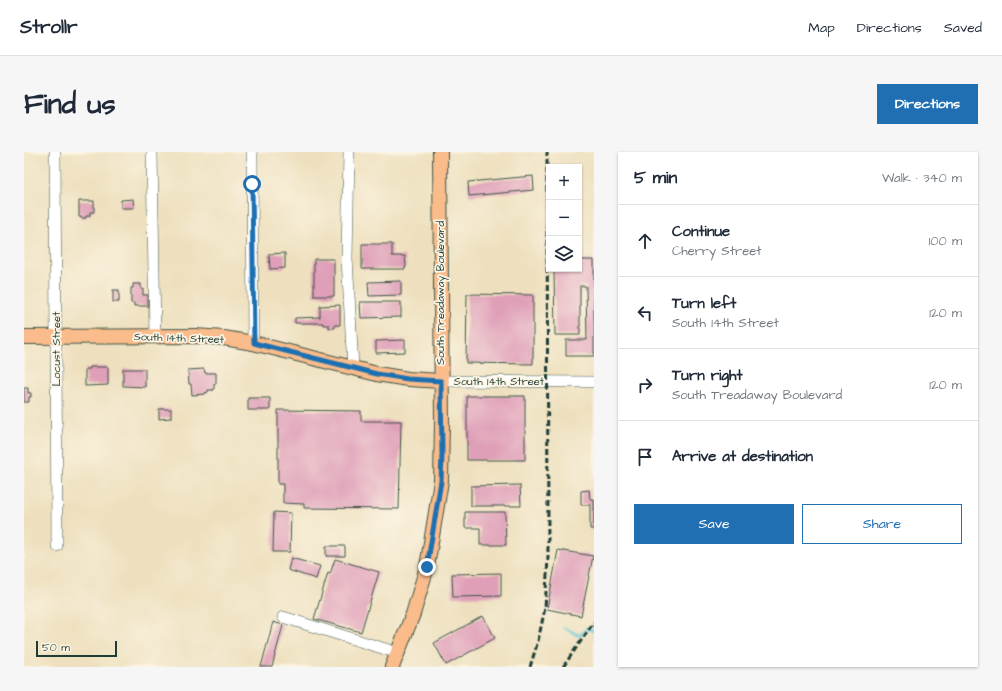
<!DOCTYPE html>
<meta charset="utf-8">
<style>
:root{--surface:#fff;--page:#f6f6f7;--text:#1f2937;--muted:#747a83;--line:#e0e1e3;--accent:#1f6fb2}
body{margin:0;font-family:"Architects Daughter",sans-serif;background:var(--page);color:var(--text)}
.controls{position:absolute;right:12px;top:12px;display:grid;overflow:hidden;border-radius:0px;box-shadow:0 1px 3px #0004}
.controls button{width:36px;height:36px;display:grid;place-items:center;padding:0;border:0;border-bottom:1px solid var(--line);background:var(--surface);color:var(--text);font:20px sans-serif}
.scale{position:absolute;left:12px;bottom:10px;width:81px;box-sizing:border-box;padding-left:4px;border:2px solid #1f3d34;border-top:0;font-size:11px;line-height:14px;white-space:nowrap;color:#1f3d34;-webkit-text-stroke:3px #fcf5e5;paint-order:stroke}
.stop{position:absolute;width:12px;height:12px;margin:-9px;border:3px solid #1f6fb2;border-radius:50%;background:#fff}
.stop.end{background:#1f6fb2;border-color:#fff;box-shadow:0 1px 4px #0008}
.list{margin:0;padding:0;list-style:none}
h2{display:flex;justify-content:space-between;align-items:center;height:52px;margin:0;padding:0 16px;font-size:17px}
h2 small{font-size:13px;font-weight:400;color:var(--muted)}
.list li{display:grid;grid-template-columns:26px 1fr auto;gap:12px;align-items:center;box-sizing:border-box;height:72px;padding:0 16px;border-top:1px solid var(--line)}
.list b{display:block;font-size:15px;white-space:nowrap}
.list p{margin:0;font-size:13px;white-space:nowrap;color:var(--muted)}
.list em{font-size:13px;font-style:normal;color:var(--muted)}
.actions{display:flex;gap:8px;padding:12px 16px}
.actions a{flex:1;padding:9px 0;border:1px solid var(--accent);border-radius:0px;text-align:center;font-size:14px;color:var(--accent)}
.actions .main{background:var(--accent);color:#fff}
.icon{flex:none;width:22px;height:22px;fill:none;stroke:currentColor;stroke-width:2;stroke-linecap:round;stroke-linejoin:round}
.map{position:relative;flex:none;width:570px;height:515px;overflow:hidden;border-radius:0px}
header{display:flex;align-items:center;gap:24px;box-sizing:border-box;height:56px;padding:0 20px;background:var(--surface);border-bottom:1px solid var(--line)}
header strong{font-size:19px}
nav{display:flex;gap:22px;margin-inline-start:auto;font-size:14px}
.intro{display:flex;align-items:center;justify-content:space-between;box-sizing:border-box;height:96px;padding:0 24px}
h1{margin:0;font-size:28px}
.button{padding:10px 18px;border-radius:0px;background:var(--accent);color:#fff;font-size:14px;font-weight:700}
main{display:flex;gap:24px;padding:0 24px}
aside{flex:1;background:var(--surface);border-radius:0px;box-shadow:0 1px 3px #0004}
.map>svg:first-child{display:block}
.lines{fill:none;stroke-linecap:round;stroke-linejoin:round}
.stream{stroke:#59c4d3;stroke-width:3}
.building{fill:#df9fb8}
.minor-casing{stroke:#3e5549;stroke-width:12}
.major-casing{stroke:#3e5549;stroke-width:16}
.minor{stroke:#fff;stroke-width:11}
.major{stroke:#f9bc8a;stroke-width:14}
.rail{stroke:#1f3d34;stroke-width:3;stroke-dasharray:6 3;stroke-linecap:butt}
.route{stroke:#1f6fb2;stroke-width:5}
.labels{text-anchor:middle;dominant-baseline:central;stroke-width:3.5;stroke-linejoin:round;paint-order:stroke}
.street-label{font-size:11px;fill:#1f3d34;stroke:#fcf5e5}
</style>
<header>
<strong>Strollr</strong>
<nav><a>Map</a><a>Directions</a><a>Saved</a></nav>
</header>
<div class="intro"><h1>Find us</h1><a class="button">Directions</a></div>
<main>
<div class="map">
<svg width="570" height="515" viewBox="0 0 570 515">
<rect width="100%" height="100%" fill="#fcf5e5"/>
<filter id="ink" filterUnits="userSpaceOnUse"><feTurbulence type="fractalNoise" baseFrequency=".025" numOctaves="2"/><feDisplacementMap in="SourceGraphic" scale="8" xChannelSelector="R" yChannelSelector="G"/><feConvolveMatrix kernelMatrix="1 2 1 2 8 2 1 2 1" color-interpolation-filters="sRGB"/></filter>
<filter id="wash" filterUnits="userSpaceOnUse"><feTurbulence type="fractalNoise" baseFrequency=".012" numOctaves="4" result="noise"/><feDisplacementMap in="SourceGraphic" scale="16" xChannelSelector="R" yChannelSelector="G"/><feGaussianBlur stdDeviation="0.9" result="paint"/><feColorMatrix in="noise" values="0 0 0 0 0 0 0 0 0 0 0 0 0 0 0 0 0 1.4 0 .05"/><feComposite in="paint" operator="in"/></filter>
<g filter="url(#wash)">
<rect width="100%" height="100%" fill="#eee0be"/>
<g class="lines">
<path class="stream" d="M 540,476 L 549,480 L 553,483 L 556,483 L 563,476 L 570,479"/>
</g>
<g id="blocks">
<path class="building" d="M 509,24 L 510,38 L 445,44 L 444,30 Z
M 109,47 L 110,56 L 97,56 L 97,48 Z
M 55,49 L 70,49 L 70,60 L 66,60 L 66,64 L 62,64 L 62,66 L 57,66 L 57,65 L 55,65 Z
M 338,92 L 368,92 L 368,104 L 381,104 L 382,115 L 381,115 L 381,117 L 338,117 Z
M 261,101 L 261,116 L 246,117 L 245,102 Z
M 290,107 L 310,107 L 310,144 L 290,144 Z
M 555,108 L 570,108 L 570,204 L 542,204 L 542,188 L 563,188 L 562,134 L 556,134 L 556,183 L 531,183 L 530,117 L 555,117 Z
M 377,129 L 377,143 L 345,144 L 344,130 Z
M 109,132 L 117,132 L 117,137 L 119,137 L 119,143 L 124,143 L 124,154 L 110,154 L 110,151 L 107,151 L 107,136 L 109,136 Z
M 89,138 L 95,138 L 95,150 L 89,150 Z
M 443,142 L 509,143 L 509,212 L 442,211 Z
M 336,150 L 377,150 L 377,165 L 337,166 Z
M 316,153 L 316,173 L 311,173 L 311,176 L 305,176 L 305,173 L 299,173 L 299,171 L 271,171 L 271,166 L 296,165 L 296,154 Z
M 381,188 L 381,200 L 352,201 L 352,189 Z
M 66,215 L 84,215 L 84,233 L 61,234 L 61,217 L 66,217 Z
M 99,217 L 121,217 L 121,235 L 99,234 Z
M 180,217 L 181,221 L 192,221 L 192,232 L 190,232 L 190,238 L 184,238 L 184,240 L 181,241 L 181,242 L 168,243 L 167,232 L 165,232 L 164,218 Z
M 0,236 L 4,236 L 4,241 L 7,241 L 7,245 L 5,245 L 5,250 L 0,250 Z
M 443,244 L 501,244 L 501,308 L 443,308 Z
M 224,246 L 246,246 L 246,258 L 224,258 Z
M 135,257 L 147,257 L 147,266 L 135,267 Z
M 254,258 L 337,259 L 337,269 L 377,269 L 375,357 L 280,356 L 280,352 L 259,351 L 259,332 L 254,332 Z
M 496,333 L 497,354 L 447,354 L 447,334 Z
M 565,338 L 566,347 L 570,347 L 570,377 L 566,377 L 566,353 L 557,353 L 557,339 Z
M 250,360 L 267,361 L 266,400 L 249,400 Z
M 441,360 L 481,360 L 482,393 L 456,393 L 456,376 L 441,376 Z
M 302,394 L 321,394 L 321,404 L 302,404 Z
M 534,398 L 569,404 L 557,464 L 523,457 Z
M 267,406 L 296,414 L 292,427 L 264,418 Z
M 311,407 L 355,420 L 337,480 L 290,467 L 304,421 L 306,422 Z
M 477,421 L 477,444 L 429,445 L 428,422 Z
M 459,464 L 471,486 L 422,513 L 410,491 Z
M 249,470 L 259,473 L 248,515 L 237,515 Z"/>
</g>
</g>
<g filter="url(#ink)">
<use href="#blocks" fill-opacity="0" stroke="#3e5549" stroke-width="1"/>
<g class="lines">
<defs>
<path id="minor" d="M 31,0 L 33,394
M 128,0 L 131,184
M 228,0 L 229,191
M 325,0 L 323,106 L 329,216
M 417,229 L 570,230
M 259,465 L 374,501"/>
<path id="major" d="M 0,185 L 171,184 L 200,186 L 229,191 L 353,222 L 384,227 L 417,229
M 368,515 L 389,462 L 403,415 L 417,329 L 418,270 L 416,0"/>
</defs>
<use href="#minor" class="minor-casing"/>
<use href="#major" class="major-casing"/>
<use href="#minor" class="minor"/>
<use href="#major" class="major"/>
<path class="rail" d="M 506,515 L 514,489 L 521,456 L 524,406 L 523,0
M 539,515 L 570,470"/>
</g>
</g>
<g class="lines" filter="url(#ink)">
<path class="route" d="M 228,32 L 230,191 L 353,222 L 384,227 L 417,229 L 418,302 L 417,329 L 403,415"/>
</g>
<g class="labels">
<g class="street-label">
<text transform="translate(416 141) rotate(-90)">South Treadaway Boulevard</text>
<text transform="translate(155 186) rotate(2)">South 14th Street</text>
<text transform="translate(32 197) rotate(-90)">Locust Street</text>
<text x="475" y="229">South 14th Street</text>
</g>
</g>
</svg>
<div class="controls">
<button>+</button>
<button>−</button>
<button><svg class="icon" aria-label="layers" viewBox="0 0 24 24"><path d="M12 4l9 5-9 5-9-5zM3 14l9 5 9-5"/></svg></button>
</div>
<div class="scale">50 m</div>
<div class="stop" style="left:228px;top:32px"></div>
<div class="stop end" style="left:403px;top:415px"></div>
</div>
<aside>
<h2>5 min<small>Walk · 340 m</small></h2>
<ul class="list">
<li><svg class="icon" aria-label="ahead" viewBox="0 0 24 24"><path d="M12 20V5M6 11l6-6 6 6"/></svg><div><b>Continue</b><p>Cherry Street</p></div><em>100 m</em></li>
<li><svg class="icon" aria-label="left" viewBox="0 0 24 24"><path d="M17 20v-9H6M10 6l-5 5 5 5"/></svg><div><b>Turn left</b><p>South 14th Street</p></div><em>120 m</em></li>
<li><svg class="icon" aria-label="right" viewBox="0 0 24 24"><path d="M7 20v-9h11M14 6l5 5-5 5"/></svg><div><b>Turn right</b><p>South Treadaway Boulevard</p></div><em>120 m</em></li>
<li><svg class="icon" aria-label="arrive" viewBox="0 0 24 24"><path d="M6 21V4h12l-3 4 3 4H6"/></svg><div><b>Arrive at destination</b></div></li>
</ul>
<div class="actions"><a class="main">Save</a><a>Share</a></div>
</aside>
</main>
